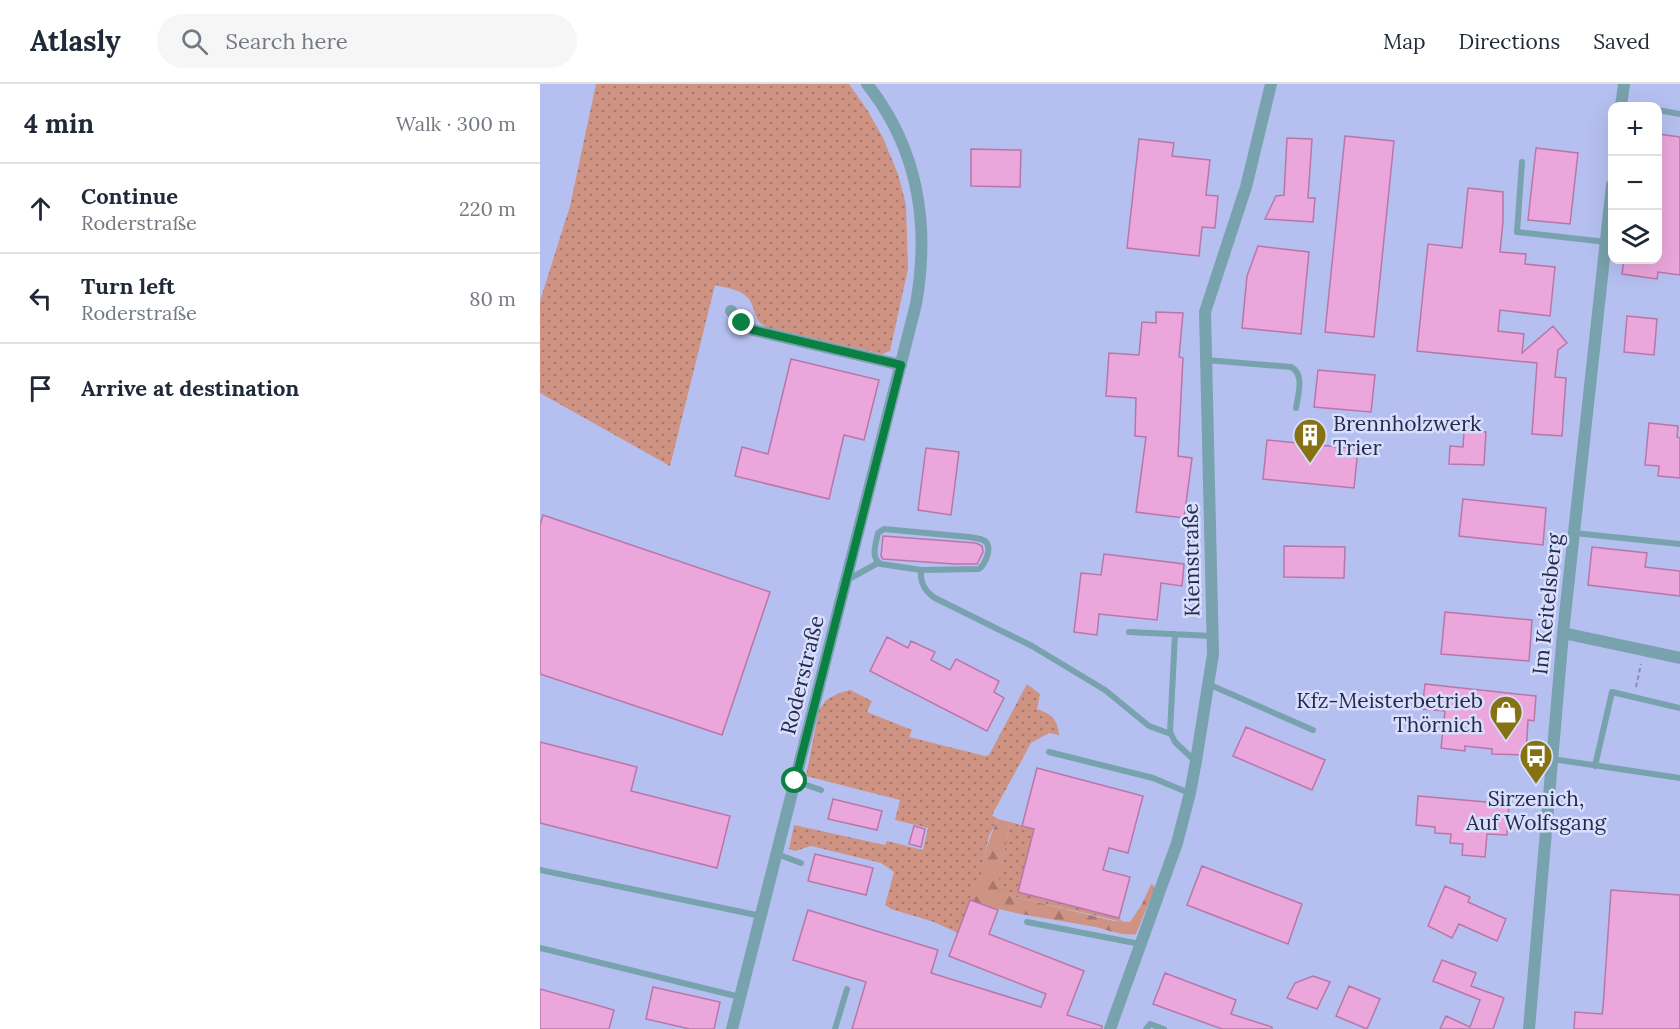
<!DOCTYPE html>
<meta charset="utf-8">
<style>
:root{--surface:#fff;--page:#f6f6f7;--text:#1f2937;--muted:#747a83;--line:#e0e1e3}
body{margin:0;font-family:Lora,serif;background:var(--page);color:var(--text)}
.controls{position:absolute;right:18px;top:18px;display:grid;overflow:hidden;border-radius:12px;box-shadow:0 6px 24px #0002}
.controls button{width:54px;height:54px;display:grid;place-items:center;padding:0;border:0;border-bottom:2px solid var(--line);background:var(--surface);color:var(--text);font:30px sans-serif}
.stop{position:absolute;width:18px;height:18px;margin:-14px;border:4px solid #0b8043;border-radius:50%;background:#fff}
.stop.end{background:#0b8043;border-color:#fff;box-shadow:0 2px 6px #0008}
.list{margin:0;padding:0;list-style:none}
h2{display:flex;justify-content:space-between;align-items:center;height:78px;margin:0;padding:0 24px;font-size:26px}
h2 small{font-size:20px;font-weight:400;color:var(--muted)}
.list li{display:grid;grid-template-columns:39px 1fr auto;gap:18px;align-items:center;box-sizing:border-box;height:90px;padding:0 24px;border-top:2px solid var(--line)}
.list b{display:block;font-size:22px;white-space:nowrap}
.list p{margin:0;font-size:20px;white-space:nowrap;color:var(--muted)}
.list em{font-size:20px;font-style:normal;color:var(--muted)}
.icon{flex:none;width:33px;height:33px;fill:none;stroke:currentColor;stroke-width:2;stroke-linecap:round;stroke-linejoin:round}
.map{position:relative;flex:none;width:1140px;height:945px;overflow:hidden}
header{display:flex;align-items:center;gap:36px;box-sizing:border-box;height:84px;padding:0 30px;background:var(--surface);border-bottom:2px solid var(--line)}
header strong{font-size:28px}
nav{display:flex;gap:33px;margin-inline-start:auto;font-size:21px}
.search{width:420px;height:54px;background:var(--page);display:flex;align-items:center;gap:15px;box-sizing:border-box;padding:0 21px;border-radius:33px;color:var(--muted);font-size:22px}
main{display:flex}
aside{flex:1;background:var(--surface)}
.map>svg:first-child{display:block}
.built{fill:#b6c0f0;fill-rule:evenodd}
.grass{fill:url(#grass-dots)}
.forest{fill:url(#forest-firs)}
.building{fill:#eba6db;stroke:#b876a9;stroke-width:1.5}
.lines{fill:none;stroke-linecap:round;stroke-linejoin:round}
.path{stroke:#858db4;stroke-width:2;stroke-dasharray:4.5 3;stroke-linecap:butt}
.service{stroke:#78a2ad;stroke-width:6}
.minor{stroke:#78a2ad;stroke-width:12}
.route{stroke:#0b8043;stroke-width:8}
.labels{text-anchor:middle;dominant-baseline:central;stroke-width:5;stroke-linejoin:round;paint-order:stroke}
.poi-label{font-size:21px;fill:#252a47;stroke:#d8dffe;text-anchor:start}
.street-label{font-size:21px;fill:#252a47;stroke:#d8dffe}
</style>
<header>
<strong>Atlasly</strong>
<div class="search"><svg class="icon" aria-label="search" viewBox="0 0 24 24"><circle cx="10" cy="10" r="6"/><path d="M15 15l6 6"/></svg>Search here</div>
<nav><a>Map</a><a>Directions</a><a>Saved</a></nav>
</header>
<main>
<aside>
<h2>4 min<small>Walk · 300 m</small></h2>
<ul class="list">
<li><svg class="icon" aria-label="ahead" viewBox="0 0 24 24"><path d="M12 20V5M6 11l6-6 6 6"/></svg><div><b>Continue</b><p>Roderstraße</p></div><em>220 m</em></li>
<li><svg class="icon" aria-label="left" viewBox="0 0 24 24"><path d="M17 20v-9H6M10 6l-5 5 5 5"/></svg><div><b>Turn left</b><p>Roderstraße</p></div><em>80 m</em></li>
<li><svg class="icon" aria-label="arrive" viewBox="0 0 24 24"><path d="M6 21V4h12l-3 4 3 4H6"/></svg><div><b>Arrive at destination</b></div></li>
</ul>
</aside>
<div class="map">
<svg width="1140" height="945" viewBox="0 0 1140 945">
<defs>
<pattern id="grass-dots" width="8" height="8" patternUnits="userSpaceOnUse" patternTransform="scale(1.5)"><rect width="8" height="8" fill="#cf9383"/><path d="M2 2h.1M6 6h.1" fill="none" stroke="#a8786d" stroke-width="1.8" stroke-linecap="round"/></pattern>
<pattern id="forest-firs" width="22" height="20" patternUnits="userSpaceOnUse" patternTransform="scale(1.5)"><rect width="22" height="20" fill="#cf9383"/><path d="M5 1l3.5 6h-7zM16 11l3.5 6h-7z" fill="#a8786d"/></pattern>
</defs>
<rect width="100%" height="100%" fill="#c7d1ff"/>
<path class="built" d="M 0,0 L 1140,0 L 1140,945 L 0,945 ZM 1072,22 L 1118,22 L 1118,176 L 1072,176 Z"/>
<path class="grass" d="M 56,0 L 309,0 L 328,27 L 343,54 L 358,90 L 366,121 L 368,185 L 350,267 L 342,270 L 226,243 C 213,236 216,224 208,214 C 201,205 185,204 175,201 L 130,382 L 0,309 L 0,217 L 30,122 Z
M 487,600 L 500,610 L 497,625 C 512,630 518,636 519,651 L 509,649 L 491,659 L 452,731 L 458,735 L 449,752 L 439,795 L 418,849 L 394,838 L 351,825 L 345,821 L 354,788 L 341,779 L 271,762 L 255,767 L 249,765 L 254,741 L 345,761 L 347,757 L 383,766 L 388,744 L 355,736 L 360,716 L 266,692 L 279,626 L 286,616 L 299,609 L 310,606 L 332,617 L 327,628 L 372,646 L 369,653 L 445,672 L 449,671 Z
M 470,738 L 494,745 L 478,808 L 579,834 L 583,838 L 459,809 C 456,785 468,762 470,738 Z"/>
<path class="forest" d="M 458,735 L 470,738 C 468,762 456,785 460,809 L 574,837 L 590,838 L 602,820 L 611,800 L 614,802 L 614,806 L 596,850 C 582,853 564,844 550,842 C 509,834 470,831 430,816 C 441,789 445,761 458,735 Z"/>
<path class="building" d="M 1118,50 L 1140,53 L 1140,191 L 1118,188 L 1117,195 L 1082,190 L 1084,176 L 1118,176 Z
M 805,52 L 854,57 L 834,253 L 785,248 Z
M 747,54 L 772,55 L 768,114 L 775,114 L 773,138 L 725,135 L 736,112 L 744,111 Z
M 599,55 L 634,59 L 632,72 L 670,76 L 666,111 L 678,112 L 675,144 L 662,143 L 659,172 L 587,164 Z
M 996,64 L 1038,69 L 1030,140 L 988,136 Z
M 431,65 L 481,66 L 480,103 L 431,102 Z
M 928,104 L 963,108 L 963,137 L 960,168 L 986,170 L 985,180 L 1015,183 L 1010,232 L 960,226 L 958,247 L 984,250 L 982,269 L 1013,242 L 1027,259 L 1018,266 L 1015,293 L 1026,294 L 1022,352 L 992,350 L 997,279 L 877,267 L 888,160 L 922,164 Z
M 718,162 L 769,168 L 761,250 L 702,244 L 707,192 Z
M 616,228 L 643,229 L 639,273 L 643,274 L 638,372 L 652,374 L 644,434 L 596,428 L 606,353 L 595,352 L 596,314 L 566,312 L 569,269 L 599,271 L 602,238 L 616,239 Z
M 1087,232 L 1117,235 L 1114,271 L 1084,268 Z
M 251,275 L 339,296 L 324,356 L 304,351 L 289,415 L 195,392 L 202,363 L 228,370 Z
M 778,286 L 835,291 L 831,328 L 774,323 Z
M 1109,339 L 1138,342 L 1137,353 L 1140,354 L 1140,394 L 1118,392 L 1119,382 L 1105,381 Z
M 924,347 L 946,348 L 944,381 L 909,380 L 910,362 L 923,363 Z
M 727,356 L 818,365 L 814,404 L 723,395 Z
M 386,364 L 419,368 L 411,431 L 378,426 Z
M 923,415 L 1006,424 L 1003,461 L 919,452 Z
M 3,431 L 230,508 L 182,651 L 0,590 L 0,441 Z
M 343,452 L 436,459 L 442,462 L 443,468 L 437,480 L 414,480 L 343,475 L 341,472 Z
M 744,462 L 805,463 L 804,494 L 744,493 Z
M 1052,463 L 1107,469 L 1105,483 L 1140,487 L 1140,512 L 1048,501 Z
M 564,470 L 644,480 L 642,502 L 621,499 L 617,536 L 559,530 L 557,551 L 534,548 L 541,489 L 561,491 Z
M 905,528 L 992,536 L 989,577 L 901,570 Z
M 347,553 L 368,564 L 371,557 L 395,568 L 391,576 L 410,586 L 416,575 L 459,597 L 454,608 L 464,614 L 447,647 L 330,587 Z
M 885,600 L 996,612 L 994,637 L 988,636 L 986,671 L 952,670 L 952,665 L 925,662 L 925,667 L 901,664 L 905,627 L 882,625 Z
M 706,643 L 785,676 L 772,706 L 693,672 Z
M 0,658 L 97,683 L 91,707 L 190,732 L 177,784 L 0,739 Z
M 497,684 L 603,712 L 588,769 L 569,764 L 563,786 L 590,793 L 579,834 L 478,808 L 494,745 L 482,742 Z
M 878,712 L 969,720 L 967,751 L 947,750 L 945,773 L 922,771 L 923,760 L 910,759 L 911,750 L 895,749 L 895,743 L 876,741 Z
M 293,715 L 342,727 L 337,746 L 288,735 Z
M 374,742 L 385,745 L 381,763 L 369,760 Z
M 275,770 L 333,784 L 326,811 L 268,797 Z
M 662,782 L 762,820 L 748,860 L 647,821 Z
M 905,802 L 930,813 L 928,818 L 966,835 L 957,857 L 919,840 L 912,854 L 888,842 Z
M 1071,806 L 1140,811 L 1140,945 L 1034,945 L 1035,928 L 1062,930 L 1063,924 Z
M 430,816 L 458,826 L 449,850 L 544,887 L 527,931 L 562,942 L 562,945 L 312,945 L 326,898 L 253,876 L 268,826 L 398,866 L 391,889 L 501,923 L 506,910 L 409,872 Z
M 902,876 L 936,889 L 931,902 L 964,914 L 953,945 L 900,945 L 906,932 L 930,943 L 940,916 L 893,897 Z
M 625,889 L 696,916 L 691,930 L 732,943 L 732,945 L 682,945 L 613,920 Z
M 773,892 L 790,898 L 777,925 L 747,914 L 755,899 Z
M 809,902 L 840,915 L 827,945 L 796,932 Z
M 113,903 L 180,918 L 174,945 L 150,945 L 106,935 Z
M 0,905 L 74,926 L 69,945 L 0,945 Z"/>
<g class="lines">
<path class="path" d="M 1096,603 L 1101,580"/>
<path class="service" d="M 1081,21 L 1094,22
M 1118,26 L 1140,30
M 982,78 L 977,148 L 1066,158
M 666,276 L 751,283 C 765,290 758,311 756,324
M 1034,449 L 1140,460
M 381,486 L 439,485 C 445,480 453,464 445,457 C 441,454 434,454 429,453 L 344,445 L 338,449 C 336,460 330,474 341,480 L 381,486 C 380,498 384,507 395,514 L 492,562 L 565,606 L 609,642 L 631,650
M 307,496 L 338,479
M 589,548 L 672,552
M 635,550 L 630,648 L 635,658 L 655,677
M 668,600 L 773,646
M 509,668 L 613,694 L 649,709
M 1012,675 L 1140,694
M 1055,682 L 1072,608 L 1140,624
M 255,697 L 281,706
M 237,770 L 261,779
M 0,786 L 221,832
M 487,838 L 600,860
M 0,864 L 200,913
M 295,945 L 307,905
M 606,945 L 610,940 L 624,945"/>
<path class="minor" d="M 1081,22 L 1084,0
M 191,227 L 202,239 L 213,246 L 361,281
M 1023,549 L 1140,574
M 192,945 L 376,220 C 390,141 378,64 327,0
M 570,945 L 637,759 L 650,709 L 656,677 L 673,570 L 665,228 L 706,103 L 731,0
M 989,945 L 1023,549 L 1072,101"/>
</g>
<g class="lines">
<path class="route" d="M 202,239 L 213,246 L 361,281 L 255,697"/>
</g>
<defs>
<symbol id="building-pin" viewBox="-11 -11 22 30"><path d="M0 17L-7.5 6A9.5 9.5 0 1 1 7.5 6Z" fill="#877213" stroke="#d8dffe"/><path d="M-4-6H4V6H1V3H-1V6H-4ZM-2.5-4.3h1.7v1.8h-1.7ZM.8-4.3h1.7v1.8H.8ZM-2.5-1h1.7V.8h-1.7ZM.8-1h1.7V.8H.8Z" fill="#fff"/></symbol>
<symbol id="shop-pin" viewBox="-11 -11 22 30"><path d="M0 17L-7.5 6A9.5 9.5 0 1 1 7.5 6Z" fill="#877213" stroke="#d8dffe"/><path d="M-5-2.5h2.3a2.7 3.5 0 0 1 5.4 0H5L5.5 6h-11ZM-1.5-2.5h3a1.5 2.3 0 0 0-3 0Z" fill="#fff"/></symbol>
<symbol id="bus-pin" viewBox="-11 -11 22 30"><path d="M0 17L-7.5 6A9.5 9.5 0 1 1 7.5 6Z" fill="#877213" stroke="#d8dffe"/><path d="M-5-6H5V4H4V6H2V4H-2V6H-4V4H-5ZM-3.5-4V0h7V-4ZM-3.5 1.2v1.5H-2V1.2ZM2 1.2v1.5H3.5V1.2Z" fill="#fff"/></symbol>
</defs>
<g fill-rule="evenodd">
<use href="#building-pin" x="751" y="332" width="38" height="52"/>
<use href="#shop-pin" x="947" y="609" width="38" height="52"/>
<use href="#bus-pin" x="977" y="653" width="38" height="52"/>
</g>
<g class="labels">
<g class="poi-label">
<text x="793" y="339">Brennholzwerk<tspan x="793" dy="24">Trier</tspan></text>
<text x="943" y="616" text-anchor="end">Kfz-Meisterbetrieb<tspan x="943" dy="24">Thörnich</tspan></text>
<text x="996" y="714" text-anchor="middle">Sirzenich,<tspan x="996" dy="24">Auf Wolfsgang</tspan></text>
</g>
<g class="street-label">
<text transform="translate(651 476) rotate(-91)">Kiemstraße</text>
<text transform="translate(1007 520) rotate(-84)">Im Keitelsberg</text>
<text transform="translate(262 591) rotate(-76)">Roderstraße</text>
</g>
</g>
</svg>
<div class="controls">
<button>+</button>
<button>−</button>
<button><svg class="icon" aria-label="layers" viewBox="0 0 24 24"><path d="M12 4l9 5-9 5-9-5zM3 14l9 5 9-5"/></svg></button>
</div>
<div class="stop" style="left:255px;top:697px"></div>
<div class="stop end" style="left:202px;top:239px"></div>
</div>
</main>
